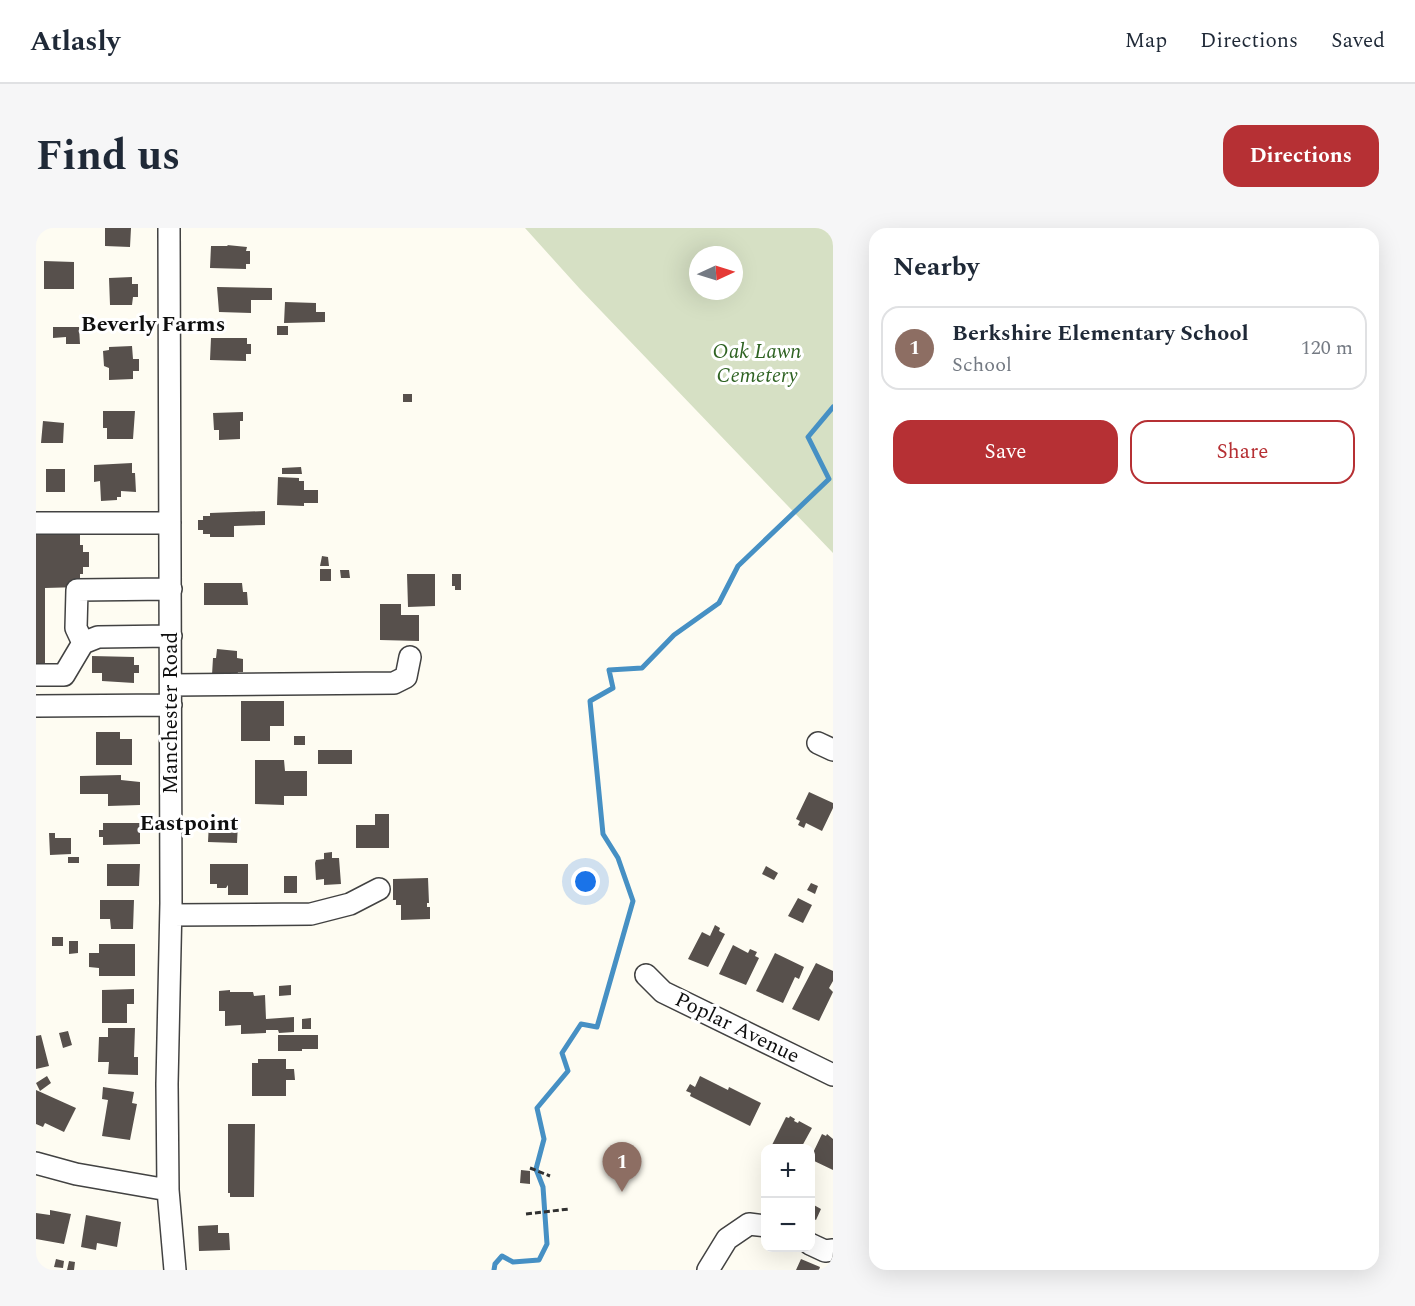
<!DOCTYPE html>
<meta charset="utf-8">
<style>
:root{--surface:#fff;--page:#f6f6f7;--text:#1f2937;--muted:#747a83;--line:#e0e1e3;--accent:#b63034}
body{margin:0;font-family:Spectral,serif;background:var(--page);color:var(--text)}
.controls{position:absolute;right:18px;bottom:18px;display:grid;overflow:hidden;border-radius:12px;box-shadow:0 6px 24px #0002}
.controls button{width:54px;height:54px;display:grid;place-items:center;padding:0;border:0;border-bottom:2px solid var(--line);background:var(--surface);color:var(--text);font:30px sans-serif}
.compass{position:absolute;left:653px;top:18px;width:54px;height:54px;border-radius:50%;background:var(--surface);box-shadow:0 6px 24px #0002;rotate:86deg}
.you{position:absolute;left:550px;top:654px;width:21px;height:21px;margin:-15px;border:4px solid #fff;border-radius:50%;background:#1a73e8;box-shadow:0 0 0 9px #1a73e833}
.badge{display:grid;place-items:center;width:39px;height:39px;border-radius:50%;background:var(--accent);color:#fff;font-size:20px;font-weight:700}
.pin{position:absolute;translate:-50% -50px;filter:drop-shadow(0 2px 3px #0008)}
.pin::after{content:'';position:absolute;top:32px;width:21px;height:18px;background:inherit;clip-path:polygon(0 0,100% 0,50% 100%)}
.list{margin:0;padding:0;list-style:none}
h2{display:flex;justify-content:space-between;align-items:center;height:78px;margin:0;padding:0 24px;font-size:26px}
h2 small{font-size:20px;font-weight:400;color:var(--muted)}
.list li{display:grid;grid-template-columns:39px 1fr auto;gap:18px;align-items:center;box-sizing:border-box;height:84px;margin:0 12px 12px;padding:0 12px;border:2px solid var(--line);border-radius:18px}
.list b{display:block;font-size:22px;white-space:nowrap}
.list p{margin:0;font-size:20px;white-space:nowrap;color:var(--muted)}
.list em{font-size:20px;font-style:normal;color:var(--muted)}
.actions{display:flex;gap:12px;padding:18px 24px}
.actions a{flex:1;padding:14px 0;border:2px solid var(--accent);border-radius:18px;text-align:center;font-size:21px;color:var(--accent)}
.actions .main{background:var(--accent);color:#fff}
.map{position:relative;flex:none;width:797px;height:1042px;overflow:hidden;border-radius:18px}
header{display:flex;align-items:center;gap:36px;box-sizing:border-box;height:84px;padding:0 30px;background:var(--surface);border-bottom:2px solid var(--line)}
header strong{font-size:28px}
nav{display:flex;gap:33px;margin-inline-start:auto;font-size:21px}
.intro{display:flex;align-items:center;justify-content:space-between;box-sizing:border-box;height:144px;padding:0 36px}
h1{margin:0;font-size:42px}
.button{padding:15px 27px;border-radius:18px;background:var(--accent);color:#fff;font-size:21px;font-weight:700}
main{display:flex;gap:36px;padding:0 36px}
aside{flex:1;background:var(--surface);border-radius:18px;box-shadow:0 6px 24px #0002}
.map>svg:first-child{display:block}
.cemetery{fill:#d6e0c4;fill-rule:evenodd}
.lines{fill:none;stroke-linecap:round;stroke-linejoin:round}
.stream{stroke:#4690c4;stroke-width:5}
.building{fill:#57504c}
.minor-casing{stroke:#424242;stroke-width:24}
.path{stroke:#313131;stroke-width:3;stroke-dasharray:6 3;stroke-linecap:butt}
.minor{stroke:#fff;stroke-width:21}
.labels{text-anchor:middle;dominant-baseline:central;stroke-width:6;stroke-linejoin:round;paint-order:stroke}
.park-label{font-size:21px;font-style:italic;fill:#2f6323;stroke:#fff}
.street-label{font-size:21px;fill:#0f0f0f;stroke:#fff}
.neighbourhood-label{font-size:22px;font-weight:bold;fill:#0f0f0f;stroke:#fff}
</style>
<header>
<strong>Atlasly</strong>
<nav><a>Map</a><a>Directions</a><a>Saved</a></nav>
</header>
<div class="intro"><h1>Find us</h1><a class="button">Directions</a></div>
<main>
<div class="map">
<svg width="797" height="1042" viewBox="0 0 797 1042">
<rect width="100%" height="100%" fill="#fefcf2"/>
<path class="cemetery" d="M 489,0 L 797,0 L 797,325 L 544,61 ZM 662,27 L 698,27 L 698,63 L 662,63 Z"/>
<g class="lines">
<path class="stream" d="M 458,1042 L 459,1036 L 466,1028 L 477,1034 L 503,1032 L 511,1016 L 507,959 L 500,941 L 508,911 L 501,880 L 532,843 L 526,825 L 545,796 L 561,799 L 597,673 L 582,630 L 567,606 L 554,473 L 577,460 L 573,442 L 606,440 L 638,407 L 683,375 L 702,338 L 793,251 L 772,209 L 797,179"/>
</g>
<path class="building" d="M 69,0 L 95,0 L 94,19 L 69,18 Z
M 191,17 L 211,19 L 210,23 L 214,23 L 214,36 L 210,36 L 210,41 L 174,40 L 175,18 L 192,18 Z
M 8,33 L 38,34 L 38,61 L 8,61 Z
M 96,49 L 96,56 L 102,56 L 102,69 L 97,69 L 96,77 L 74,77 L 73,50 Z
M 181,59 L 236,60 L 236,72 L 215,72 L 215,85 L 183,84 Z
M 249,74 L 280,75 L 280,84 L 289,84 L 289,94 L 248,95 Z
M 241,98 L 252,98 L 252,107 L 241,107 Z
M 17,99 L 43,99 L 44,116 L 30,116 L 30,109 L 17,110 Z
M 175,110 L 211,110 L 211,116 L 215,116 L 215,126 L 210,126 L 210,133 L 174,132 Z
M 96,118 L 97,131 L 103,131 L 103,143 L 97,143 L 97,151 L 73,152 L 73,140 L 68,138 L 67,123 L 73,122 L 73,119 Z
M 367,166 L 376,166 L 376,174 L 367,174 Z
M 67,183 L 99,183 L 97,211 L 71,211 L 71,200 L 67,200 Z
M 207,184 L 207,193 L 204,193 L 204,211 L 183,212 L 183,202 L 178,202 L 177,185 Z
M 7,193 L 28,195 L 27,215 L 5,215 Z
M 96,235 L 96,245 L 99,245 L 100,264 L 85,263 L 85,269 L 81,269 L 81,272 L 65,273 L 64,253 L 58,254 L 58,237 Z
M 265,239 L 266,246 L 246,246 L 246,240 Z
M 10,241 L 29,241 L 29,264 L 10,264 Z
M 242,249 L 263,250 L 263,253 L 268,253 L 268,262 L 282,262 L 282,275 L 268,275 L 268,278 L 241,277 Z
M 229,283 L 229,297 L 198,298 L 198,309 L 174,309 L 174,306 L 167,306 L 167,302 L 162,302 L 162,292 L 167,292 L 167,288 L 174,288 L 174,285 Z
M 0,303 L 44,303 L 44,317 L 47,317 L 47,324 L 53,324 L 53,339 L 47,339 L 47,346 L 44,346 L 44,359 L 9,360 L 9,440 L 0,440 Z
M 286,328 L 292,329 L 293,338 L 284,338 Z
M 284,341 L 295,341 L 295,353 L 284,353 Z
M 304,342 L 313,342 L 314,350 L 305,350 Z
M 371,346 L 399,346 L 399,378 L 372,379 Z
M 416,346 L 425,346 L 425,362 L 419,362 L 419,358 L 416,358 Z
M 168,355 L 206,355 L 207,364 L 211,364 L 212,377 L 168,377 Z
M 344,376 L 365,376 L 365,387 L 383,387 L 383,413 L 344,412 Z
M 181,421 L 201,423 L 201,430 L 207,431 L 207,444 L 202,444 L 201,448 L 176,447 L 177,430 L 180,430 Z
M 56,428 L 98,429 L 98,437 L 103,437 L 103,445 L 98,445 L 98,455 L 66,453 L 66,445 L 56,445 Z
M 205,473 L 248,473 L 248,498 L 234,498 L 234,513 L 205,513 Z
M 60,504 L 84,504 L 84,511 L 96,511 L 96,537 L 60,537 Z
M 258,508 L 269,508 L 269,517 L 258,517 Z
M 282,522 L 316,522 L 316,536 L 282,536 Z
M 219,532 L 248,532 L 249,543 L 271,543 L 271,568 L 248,568 L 248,577 L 219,576 Z
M 85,547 L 85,552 L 104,554 L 104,577 L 72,578 L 72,566 L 44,566 L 44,548 Z
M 773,564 L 797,575 L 797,580 L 786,603 L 770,595 L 768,600 L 762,597 L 764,593 L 760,591 Z
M 339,586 L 353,586 L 353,620 L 320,620 L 320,597 L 339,597 Z
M 173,594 L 202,595 L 201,615 L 172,614 Z
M 67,595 L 104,595 L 104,616 L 67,617 L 67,609 L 63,609 L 63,602 L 67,602 Z
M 13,605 L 19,605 L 19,610 L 35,610 L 35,626 L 14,627 Z
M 296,624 L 296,630 L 303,630 L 305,656 L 288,657 L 288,651 L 280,652 L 279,635 L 280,632 L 288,631 L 288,625 Z
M 32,629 L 43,629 L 43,635 L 32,635 Z
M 71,636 L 104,636 L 103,658 L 71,658 Z
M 174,636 L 212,636 L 212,667 L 192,667 L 192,657 L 190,660 L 181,660 L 181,656 L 174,656 Z
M 730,638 L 742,645 L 738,652 L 726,646 Z
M 248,648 L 261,648 L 261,665 L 248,665 Z
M 392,650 L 393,675 L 391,675 L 391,679 L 394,679 L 394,691 L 365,692 L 365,677 L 360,677 L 360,672 L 357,672 L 357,651 Z
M 775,655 L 782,658 L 779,666 L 771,662 Z
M 762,670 L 776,677 L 767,695 L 752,688 Z
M 64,672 L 98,672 L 97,701 L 75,701 L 74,691 L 64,691 Z
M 679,697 L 684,700 L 683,703 L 689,706 L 672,739 L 652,731 L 666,704 L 674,708 Z
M 16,709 L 27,709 L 27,718 L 16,718 Z
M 33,713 L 42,713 L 42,725 L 33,726 Z
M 63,716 L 99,716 L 99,748 L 63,748 L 63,740 L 53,739 L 53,725 L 63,725 Z
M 697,717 L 712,725 L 714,721 L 721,724 L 719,728 L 723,730 L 710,757 L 683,746 Z
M 739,725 L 768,739 L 763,751 L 759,749 L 747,775 L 720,763 Z
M 780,735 L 797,743 L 797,753 L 793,760 L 797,764 L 783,793 L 756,781 Z
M 255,757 L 255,767 L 243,768 L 243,758 Z
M 98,761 L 98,776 L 91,776 L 91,795 L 66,795 L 66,762 Z
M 194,762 L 194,764 L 217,764 L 218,768 L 229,767 L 230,791 L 258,789 L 258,804 L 243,805 L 242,802 L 230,802 L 230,805 L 205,806 L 205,797 L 189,798 L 189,783 L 183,783 L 183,763 Z
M 275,790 L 275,801 L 266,801 L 266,791 Z
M 72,800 L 99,800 L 98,829 L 102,829 L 102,847 L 72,846 L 73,834 L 62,834 L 63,809 L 72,809 Z
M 32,803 L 36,817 L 27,820 L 23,805 Z
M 5,807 L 13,838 L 0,841 L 0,808 Z
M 242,807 L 282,807 L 282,821 L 266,821 L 266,823 L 242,823 Z
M 222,831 L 250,831 L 250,841 L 258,841 L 259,852 L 250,852 L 250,868 L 216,868 L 216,835 L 222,835 Z
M 11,848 L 15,855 L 4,863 L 0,855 Z
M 664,848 L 692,862 L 693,859 L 725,875 L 714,898 L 654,868 L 655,865 L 650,863 L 654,856 L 659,859 Z
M 67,859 L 98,864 L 96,875 L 101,876 L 94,912 L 66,908 L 72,872 L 66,871 Z
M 0,862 L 40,880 L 28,904 L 9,895 L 7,899 L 0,896 Z
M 754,888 L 759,891 L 758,893 L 762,895 L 763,893 L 776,900 L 765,920 L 735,919 L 750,889 L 753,890 Z
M 192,896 L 219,896 L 218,969 L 194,969 L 194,965 L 192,965 Z
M 786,906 L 790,908 L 791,906 L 797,911 L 797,942 L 774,931 Z
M 485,942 L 494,943 L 494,956 L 484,955 Z
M 776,976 L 785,981 L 780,992 L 774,989 Z
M 14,982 L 35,986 L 28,1016 L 0,1011 L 0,985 L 14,987 Z
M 50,987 L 85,994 L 81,1019 L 61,1015 L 60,1022 L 45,1019 Z
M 182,997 L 182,1005 L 193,1005 L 194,1022 L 163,1023 L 162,998 Z
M 20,1031 L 28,1033 L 27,1040 L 18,1039 Z
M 765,1031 L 784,1039 L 783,1042 L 760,1042 Z
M 33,1033 L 39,1034 L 38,1042 L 31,1042 Z"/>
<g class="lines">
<defs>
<path id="minor" d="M 133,0 L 135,675 L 131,856 L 132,962 L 139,1042
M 0,295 L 134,295
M 47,415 L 40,400 L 41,362 L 135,361
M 0,447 L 28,447 L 47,415 L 62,409 L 135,408
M 135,457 L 358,455 L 370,449 L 374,429
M 0,478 L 135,477
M 782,515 L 797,522
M 135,687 L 275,686 L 314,676 L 343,661
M 610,747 L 627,764 L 797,847
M 0,935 L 40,946 L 132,962
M 774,1016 L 789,1023 L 797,1022
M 672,1042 L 691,1011 L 713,996 L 730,998"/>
</defs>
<use href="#minor" class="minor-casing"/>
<path class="path" d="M 494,940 L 514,948
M 490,986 L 533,981"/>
<use href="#minor" class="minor"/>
</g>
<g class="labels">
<g class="park-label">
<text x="721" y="124">Oak Lawn<tspan x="721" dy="24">Cemetery</tspan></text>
</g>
<g class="street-label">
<text transform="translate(135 485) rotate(-90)">Manchester Road</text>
<text transform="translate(701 800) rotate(26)">Poplar Avenue</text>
</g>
<g class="neighbourhood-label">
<text x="117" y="96">Beverly Farms</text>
<text x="153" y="595">Eastpoint</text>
</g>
</g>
</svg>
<div class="controls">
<button>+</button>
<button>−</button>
</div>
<svg class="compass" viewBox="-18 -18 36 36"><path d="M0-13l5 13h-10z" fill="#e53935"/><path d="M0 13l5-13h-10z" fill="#747a83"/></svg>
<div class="you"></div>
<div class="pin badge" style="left:586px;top:964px;background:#8d6e63">1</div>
</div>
<aside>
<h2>Nearby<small></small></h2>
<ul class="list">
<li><span class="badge" style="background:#8d6e63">1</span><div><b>Berkshire Elementary School</b><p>School</p></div><em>120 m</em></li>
</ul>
<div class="actions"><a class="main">Save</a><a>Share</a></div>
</aside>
</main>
